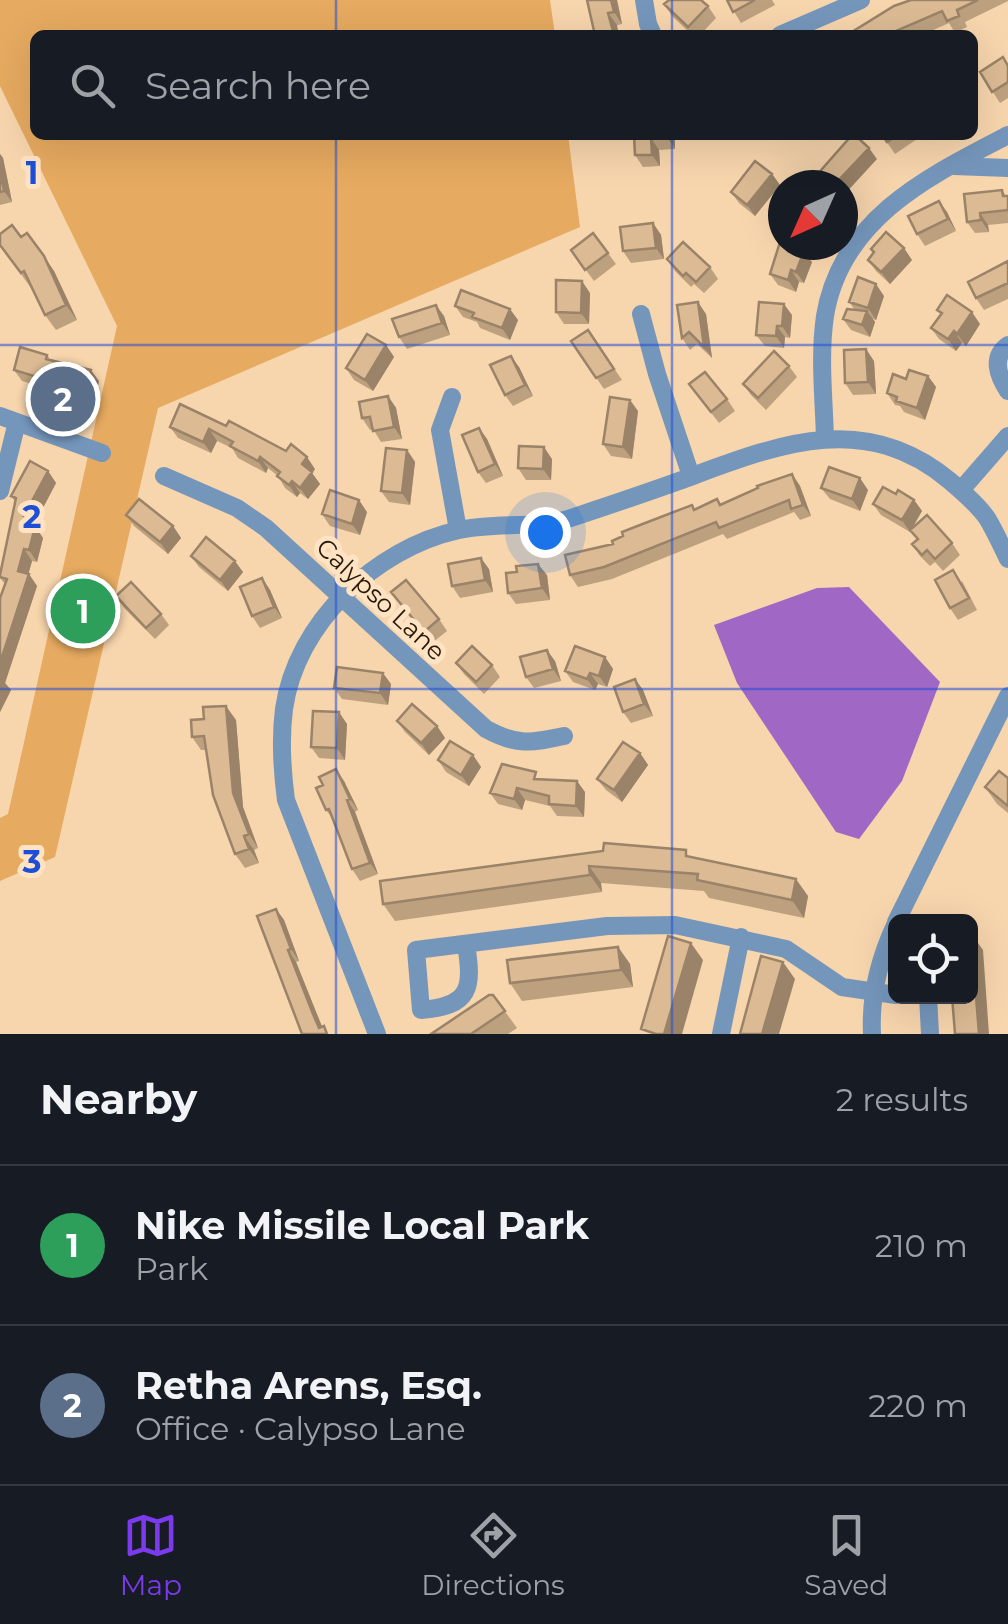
<!DOCTYPE html>
<meta charset="utf-8">
<style>
:root{--surface:#171b24;--page:#242831;--text:#f1f3f6;--muted:#9ea1a6;--line:#363941;--accent:#7c3aed}
body{margin:0;font-family:Montserrat,sans-serif;background:var(--page);color:var(--text)}
.controls{position:absolute;right:30px;bottom:30px;display:grid;overflow:hidden;border-radius:15px;box-shadow:0 10px 40px #0002}
.controls button{width:90px;height:90px;display:grid;place-items:center;padding:0;border:0;border-bottom:2px solid var(--line);background:var(--surface);color:var(--text);font:50px sans-serif}
.compass{position:absolute;left:768px;top:170px;width:90px;height:90px;border-radius:50%;background:var(--surface);box-shadow:0 10px 40px #0002;rotate:225deg}
.you{position:absolute;left:545px;top:532px;width:35px;height:35px;margin:-25px;border:8px solid #fff;border-radius:50%;background:#1a73e8;box-shadow:0 0 0 15px #1a73e833}
.badge{display:grid;place-items:center;width:65px;height:65px;border-radius:50%;background:var(--accent);color:#fff;font-size:32px;font-weight:700}
.pin{position:absolute;translate:-50% -50%;border:5px solid #fff;box-shadow:0 2px 10px #0006}
.list{margin:0;padding:0;list-style:none}
h2{display:flex;justify-content:space-between;align-items:center;height:130px;margin:0;padding:0 40px;font-size:42px}
h2 small{font-size:32px;font-weight:400;color:var(--muted)}
.list li{display:grid;grid-template-columns:65px 1fr auto;gap:30px;align-items:center;box-sizing:border-box;height:160px;padding:0 40px;border-top:2px solid var(--line)}
.list b{display:block;font-size:38px;white-space:nowrap}
.list p{margin:0;font-size:32px;white-space:nowrap;color:var(--muted)}
.list em{font-size:32px;font-style:normal;color:var(--muted)}
.icon{flex:none;width:55px;height:55px;fill:none;stroke:currentColor;stroke-width:2;stroke-linecap:round;stroke-linejoin:round}
.map{position:relative;flex:none;width:1008px;height:1034px;overflow:hidden}
.search{position:absolute;background:var(--surface);box-shadow:0 10px 40px #0002;left:30px;right:30px;top:30px;height:110px;display:flex;align-items:center;gap:25px;box-sizing:border-box;padding:0 35px;border-radius:15px;color:var(--muted);font-size:38px}
.sheet{height:450px;background:var(--surface)}
nav{display:flex;justify-content:space-around;align-items:center;box-sizing:border-box;height:140px;border-top:2px solid var(--line);background:var(--surface);font-size:28px;color:var(--muted)}
nav a{display:grid;justify-items:center;gap:5px}
nav .on{color:var(--accent)}
.map>svg:first-child{display:block}
.green{fill:#e6aa60}
.water{fill:#a167c5}
.lines{fill:none;stroke-linecap:round;stroke-linejoin:round}
.minor{stroke:#7596bb;stroke-width:18}
.wall{fill:#bda17f}
.shaded-wall{fill:#9a8368}
.building{fill:#dcbb94;stroke:#9a8368;stroke-width:2.5}
.grid{fill:none;stroke:#1d4ed8;stroke-width:2.5;stroke-opacity:0.55}
.labels{text-anchor:middle;dominant-baseline:central;stroke-width:10;stroke-linejoin:round;paint-order:stroke}
.street-label{font-size:25px;fill:#25190a;stroke:#ffe3c3}
.grid-label{font-size:32px;text-anchor:middle;font-weight:bold;fill:#1d4ed8;stroke:#ffe3c3;stroke-width:10;stroke-linejoin:round;paint-order:stroke}
</style>
<div class="map">
<svg width="1008" height="1034" viewBox="0 0 1008 1034">
<rect width="100%" height="100%" fill="#f7d5ad"/>
<path class="green" d="M 0,0 L 550,0 L 555,35 L 35,35 L 35,135 L 568,135 L 580,227 L 158,408 L 55,857 L 0,881 L 0,818 L 8,814 L 117,326 L 0,86 Z"/>
<path class="water" d="M 849,587 L 940,682 L 902,781 L 859,839 L 836,832 L 737,683 L 714,625 L 817,588 Z"/>
<g class="lines">
<path class="minor" d="M 644,0 L 648,24 L 653,35
M 780,35 L 861,0
M 954,166 L 1008,168
M 641,314 L 657,374 L 691,476
M 1008,345 C 991,357 998,376 1008,391
M 452,397 L 440,430 L 458,530
M 0,416 L 102,453
M 825,439 C 824,399 819,357 825,316 C 841,218 929,176 1008,135
M 164,476 L 237,508 L 266,528 L 486,729 C 517,746 531,743 564,736
M 961,490 L 1008,436
M 0,491 L 17,422
M 896,922 L 1008,696
M 466,944 C 473,988 471,1006 421,1010 L 416,950 L 607,926 L 675,925 L 786,949 L 842,987 L 896,995
M 928,996 L 930,1034
M 377,1034 L 286,800 C 282,770 280,740 284,709 C 296,623 376,548 459,530 C 495,522 536,529 571,518 C 607,506 643,494 679,481 C 772,447 862,407 950,481 C 963,492 977,504 987,518 C 995,531 1001,545 1008,559
M 721,1034 L 741,937
M 872,1034 C 870,994 879,959 896,923"/>
</g>
<path class="wall" d="M 587,0 L 617,0 L 622,24 L 594,31 Z
M 727,0 L 772,0 L 775,5 L 741,23 Z
M 911,0 L 1008,0 L 1008,1 L 965,22 L 967,27 L 955,33 L 949,23 L 922,35 L 847,35 Z
M 664,4 L 708,6 L 716,18 L 700,35 L 692,35 L 672,16 Z
M 1008,65 L 1008,98 L 1000,103 L 980,72 Z
M 634,135 L 675,135 L 675,149 L 659,150 L 660,166 L 643,167 L 635,155 Z
M 882,135 L 923,135 L 895,154 Z
M 0,154 L 3,158 L 12,202 L 0,205 Z
M 772,174 L 780,185 L 755,216 L 739,203 L 731,192 Z
M 1002,190 L 1006,196 L 1008,196 L 1008,223 L 988,225 L 989,232 L 975,233 L 967,222 Z
M 947,212 L 956,231 L 925,246 L 917,234 Z
M 653,223 L 661,235 L 664,259 L 631,263 L 623,251 Z
M 593,233 L 616,264 L 594,281 L 571,250 Z
M 21,237 L 54,271 L 77,320 L 56,330 L 45,315 L 31,288 L 0,245 Z
M 871,249 L 912,260 L 890,284 L 876,271 L 868,260 L 874,253 Z
M 667,259 L 710,267 L 718,279 L 704,293 L 694,284 L 691,287 L 675,271 Z
M 1008,261 L 1008,299 L 984,310 L 976,298 Z
M 812,262 L 804,283 L 799,282 L 796,292 L 778,285 L 770,274 Z
M 590,293 L 589,324 L 564,324 L 556,312 Z
M 884,296 L 876,320 L 873,319 L 875,322 L 870,337 L 851,330 L 843,319 L 855,310 L 849,302 Z
M 455,306 L 518,320 L 510,340 L 480,328 L 477,322 L 463,317 Z
M 937,310 L 980,324 L 966,346 L 962,343 L 956,351 L 939,339 L 931,328 L 940,314 Z
M 706,314 L 712,358 L 697,344 L 690,350 L 682,338 Z
M 792,315 L 790,338 L 785,337 L 784,348 L 765,346 L 756,335 Z
M 444,316 L 450,335 L 407,349 L 399,337 Z
M 588,330 L 622,380 L 604,389 L 571,341 Z
M 386,345 L 394,357 L 373,391 L 354,380 L 346,368 Z
M 47,355 L 51,360 L 99,381 L 94,403 L 22,381 L 14,370 Z
M 874,361 L 876,394 L 853,395 L 845,383 Z
M 789,366 L 797,377 L 766,410 L 751,395 L 743,384 Z
M 519,367 L 533,396 L 513,406 L 505,395 Z
M 928,376 L 936,387 L 925,420 L 904,412 L 900,406 L 895,405 L 887,393 L 906,379 Z
M 689,384 L 727,399 L 735,411 L 719,423 Z
M 388,396 L 396,408 L 402,439 L 381,442 L 373,429 L 370,430 L 362,418 Z
M 180,404 L 315,469 L 312,473 L 320,484 L 308,499 L 300,493 L 297,497 L 285,488 L 278,476 L 268,468 L 266,473 L 238,458 L 232,448 L 217,441 L 211,453 L 178,438 L 170,427 Z
M 638,411 L 632,459 L 611,456 L 603,444 Z
M 479,428 L 487,439 L 503,476 L 486,483 L 478,472 Z
M 407,450 L 415,462 L 410,505 L 389,502 L 381,491 Z
M 552,459 L 551,480 L 526,480 L 518,468 Z
M 48,471 L 56,483 L 34,525 L 43,538 L 37,562 L 32,561 L 28,574 L 37,586 L 5,683 L 11,690 L 0,712 L 5,584 L 0,578 L 15,501 L 11,496 Z
M 792,474 L 800,486 L 811,516 L 800,520 L 794,512 L 727,539 L 723,534 L 612,579 L 578,587 L 570,575 L 613,544 L 717,499 L 721,505 Z
M 821,488 L 868,490 L 860,511 L 830,499 Z
M 896,494 L 914,500 L 922,511 L 911,530 L 952,543 L 960,555 L 943,571 L 935,562 L 930,566 L 920,556 L 912,544 L 917,540 L 911,530 L 910,532 L 881,515 L 873,504 Z
M 367,512 L 360,535 L 330,526 L 322,514 Z
M 126,515 L 173,526 L 181,538 L 168,554 L 134,526 Z
M 191,556 L 243,572 L 228,591 L 199,567 Z
M 489,569 L 493,592 L 460,598 L 452,586 Z
M 547,575 L 550,600 L 516,604 L 508,593 Z
M 262,578 L 270,590 L 282,618 L 260,628 L 252,616 Z
M 962,581 L 977,610 L 958,620 L 950,608 Z
M 391,592 L 439,619 L 447,631 L 432,643 Z
M 116,596 L 161,614 L 169,625 L 155,639 L 124,608 Z
M 605,657 L 613,669 L 607,687 L 598,684 L 595,690 L 573,682 L 565,671 Z
M 555,661 L 561,681 L 534,688 L 526,677 Z
M 456,663 L 492,665 L 500,677 L 484,694 L 464,674 Z
M 635,679 L 643,690 L 653,716 L 631,723 L 623,712 Z
M 391,684 L 388,705 L 342,699 L 334,688 Z
M 236,720 L 243,807 L 258,848 L 254,850 L 259,863 L 245,868 L 235,854 L 206,750 L 201,750 L 192,737 Z
M 397,721 L 437,726 L 445,738 L 429,755 L 405,732 Z
M 347,724 L 345,760 L 319,758 L 311,747 Z
M 640,753 L 648,765 L 622,802 L 606,790 L 597,779 Z
M 473,755 L 481,767 L 469,786 L 446,772 L 438,760 Z
M 1008,778 L 1008,813 L 997,804 L 985,787 Z
M 540,779 L 585,792 L 584,817 L 557,816 L 550,806 L 525,800 L 522,810 L 498,804 L 490,793 Z
M 344,781 L 358,810 L 355,812 L 378,874 L 360,881 L 352,869 L 333,819 L 326,810 Z
M 691,857 L 808,896 L 804,918 L 709,898 L 704,891 L 601,883 L 602,892 L 395,921 L 383,904 L 380,881 Z
M 276,909 L 284,920 L 299,961 L 296,962 L 322,1027 L 302,1034 Z
M 618,947 L 630,964 L 633,987 L 522,1001 L 510,983 Z
M 493,995 L 517,1028 L 508,1034 L 431,1034 Z"/>
<path class="shaded-wall" d="M 611,0 L 617,0 L 622,24 L 614,12 Z
M 608,13 L 617,25 L 619,35 L 614,35 Z
M 667,135 L 675,135 L 675,149 L 667,137 Z
M 651,138 L 659,150 L 660,166 L 652,155 Z
M 869,148 L 877,159 L 843,196 L 843,185 L 834,185 Z
M 0,154 L 3,158 L 12,202 L 4,191 L 0,170 Z
M 772,174 L 780,185 L 755,216 L 747,205 Z
M 939,201 L 947,212 L 956,231 L 948,219 Z
M 980,213 L 988,225 L 989,232 L 981,220 Z
M 653,223 L 661,235 L 664,259 L 656,248 Z
M 904,248 L 912,260 L 890,284 L 881,272 Z
M 804,251 L 812,262 L 804,283 L 796,272 Z
M 44,256 L 54,271 L 77,320 L 66,305 Z
M 791,270 L 799,282 L 796,292 L 788,280 Z
M 582,281 L 590,293 L 589,324 L 581,313 Z
M 876,284 L 884,296 L 876,320 L 868,308 Z
M 698,302 L 706,314 L 712,358 L 704,347 Z
M 784,304 L 792,315 L 790,338 L 782,326 Z
M 436,305 L 444,316 L 450,335 L 442,323 Z
M 510,309 L 518,320 L 510,340 L 502,328 Z
M 867,311 L 875,322 L 870,337 L 862,325 Z
M 972,312 L 980,324 L 966,346 L 957,334 Z
M 777,326 L 785,337 L 784,348 L 776,336 Z
M 954,331 L 962,343 L 956,351 L 948,339 Z
M 386,345 L 394,357 L 373,391 L 365,380 Z
M 866,349 L 874,361 L 876,394 L 868,382 Z
M 511,356 L 519,367 L 533,396 L 525,385 Z
M 91,370 L 99,381 L 94,403 L 86,392 Z
M 928,376 L 936,387 L 925,420 L 917,408 Z
M 388,396 L 396,408 L 402,439 L 394,427 Z
M 630,400 L 638,411 L 632,459 L 623,447 Z
M 479,428 L 487,439 L 503,476 L 495,464 Z
M 209,429 L 217,441 L 211,453 L 203,442 Z
M 544,447 L 552,459 L 551,480 L 543,469 Z
M 407,450 L 415,462 L 410,505 L 402,493 Z
M 260,457 L 268,468 L 266,473 L 258,461 Z
M 307,457 L 315,469 L 312,473 L 320,484 L 308,499 L 300,488 L 302,464 Z
M 48,471 L 56,483 L 34,525 L 43,538 L 37,562 L 29,550 L 24,516 Z
M 792,474 L 800,486 L 811,516 L 803,505 Z
M 860,478 L 868,490 L 860,511 L 852,499 Z
M 292,481 L 300,493 L 297,497 L 289,485 Z
M 359,500 L 367,512 L 360,535 L 352,524 Z
M 914,500 L 922,511 L 910,532 L 902,520 Z
M 173,526 L 181,538 L 168,554 L 160,542 Z
M 24,549 L 32,561 L 26,583 L 18,571 Z
M 481,558 L 489,569 L 493,592 L 485,580 Z
M 235,561 L 243,572 L 228,591 L 220,580 Z
M 538,564 L 547,575 L 550,600 L 542,588 Z
M 29,574 L 37,586 L 5,683 L 11,690 L 0,712 L 0,663 Z
M 262,578 L 270,590 L 282,618 L 274,607 Z
M 547,650 L 555,661 L 561,681 L 553,669 Z
M 605,657 L 613,669 L 607,687 L 599,676 Z
M 383,673 L 391,684 L 388,705 L 380,693 Z
M 590,673 L 598,684 L 595,690 L 587,679 Z
M 635,679 L 643,690 L 653,716 L 644,704 Z
M 226,706 L 236,720 L 243,807 L 258,848 L 249,834 L 233,793 Z
M 339,712 L 347,724 L 345,760 L 337,748 Z
M 437,726 L 445,738 L 429,755 L 421,743 Z
M 640,753 L 648,765 L 622,802 L 614,790 Z
M 473,755 L 481,767 L 469,786 L 461,775 Z
M 336,769 L 344,781 L 358,810 L 350,799 Z
M 577,781 L 585,792 L 584,817 L 576,806 Z
M 517,788 L 525,800 L 522,810 L 514,799 Z
M 347,800 L 355,812 L 378,874 L 370,863 Z
M 244,836 L 254,850 L 259,863 L 249,849 Z
M 589,866 L 601,883 L 602,892 L 590,875 Z
M 796,879 L 808,896 L 804,918 L 792,900 Z
M 276,909 L 284,920 L 299,961 L 291,949 Z
M 971,933 L 983,950 L 989,1034 L 979,1034 Z
M 691,943 L 703,960 L 682,1034 L 664,1034 Z
M 618,947 L 630,964 L 633,987 L 621,970 Z
M 288,950 L 296,962 L 325,1034 L 319,1028 Z
M 783,962 L 795,979 L 779,1034 L 762,1034 Z"/>
<path class="building" d="M 587,0 L 611,0 L 614,12 L 608,13 L 614,35 L 589,35 L 588,32 L 594,31 Z
M 669,0 L 701,0 L 708,6 L 688,27 L 664,4 Z
M 727,0 L 755,0 L 733,12 Z
M 911,0 L 978,0 L 957,10 L 959,16 L 947,21 L 942,11 L 891,33 L 892,35 L 847,35 L 894,6 Z
M 1003,57 L 1008,66 L 1008,82 L 992,92 L 980,72 Z
M 634,135 L 667,135 L 667,137 L 651,138 L 652,155 L 635,155 Z
M 852,135 L 855,135 L 869,148 L 834,185 L 808,185 Z
M 882,135 L 898,135 L 887,142 Z
M 755,161 L 772,174 L 747,205 L 731,192 Z
M 0,170 L 4,191 L 0,192 Z
M 1002,190 L 1003,196 L 1008,196 L 1008,210 L 980,213 L 981,220 L 967,222 L 964,194 Z
M 939,201 L 948,219 L 917,234 L 908,216 Z
M 653,223 L 656,248 L 623,251 L 620,227 Z
M 12,225 L 21,237 L 27,233 L 44,256 L 66,305 L 45,315 L 24,271 L 21,273 L 0,245 L 0,234 Z
M 886,232 L 904,248 L 881,272 L 868,260 L 874,252 L 871,249 Z
M 593,233 L 608,253 L 585,270 L 571,250 Z
M 683,242 L 710,267 L 696,282 L 686,273 L 683,276 L 667,259 Z
M 780,242 L 783,245 L 804,251 L 796,272 L 791,270 L 788,280 L 770,274 Z
M 1008,261 L 1008,283 L 976,298 L 968,282 Z
M 858,277 L 876,284 L 868,308 L 849,302 Z
M 556,280 L 582,281 L 581,313 L 556,312 Z
M 461,290 L 510,309 L 502,328 L 472,317 L 474,313 L 455,306 Z
M 947,295 L 972,312 L 957,334 L 954,331 L 948,339 L 931,328 L 942,313 L 937,310 Z
M 698,302 L 704,347 L 689,332 L 682,338 L 677,305 Z
M 759,302 L 784,304 L 782,326 L 777,326 L 776,336 L 756,335 Z
M 436,305 L 442,323 L 399,337 L 392,319 Z
M 847,309 L 867,311 L 862,325 L 843,319 Z
M 588,330 L 614,369 L 596,378 L 571,341 Z
M 367,334 L 386,345 L 365,380 L 346,368 Z
M 20,347 L 47,355 L 46,359 L 91,370 L 86,392 L 14,370 Z
M 866,349 L 868,382 L 845,383 L 844,350 Z
M 774,351 L 789,366 L 758,398 L 743,384 Z
M 511,356 L 525,385 L 505,395 L 490,365 Z
M 909,370 L 928,376 L 917,408 L 896,401 L 897,397 L 887,393 L 893,374 L 906,379 Z
M 705,372 L 727,399 L 711,412 L 689,384 Z
M 388,396 L 394,427 L 373,431 L 370,417 L 362,418 L 359,402 Z
M 610,397 L 630,400 L 623,447 L 603,444 Z
M 180,404 L 226,426 L 229,421 L 286,451 L 291,444 L 307,457 L 302,464 L 312,472 L 300,488 L 292,481 L 289,485 L 277,476 L 280,472 L 260,457 L 258,461 L 230,446 L 233,442 L 209,429 L 203,442 L 170,427 Z
M 479,428 L 495,464 L 478,472 L 462,435 Z
M 519,446 L 544,447 L 543,469 L 518,468 Z
M 386,448 L 407,450 L 402,493 L 381,491 Z
M 30,461 L 48,471 L 24,516 L 28,517 L 27,525 L 35,527 L 29,550 L 24,549 L 18,571 L 29,574 L 0,663 L 0,598 L 7,579 L 0,577 L 0,575 L 16,498 L 11,496 Z
M 829,467 L 860,478 L 852,499 L 821,488 Z
M 792,474 L 803,505 L 791,509 L 789,500 L 719,528 L 716,522 L 604,567 L 570,575 L 565,555 L 613,544 L 612,541 L 623,536 L 622,532 L 640,525 L 692,505 L 694,510 L 717,499 L 720,505 L 758,488 L 757,486 Z
M 883,487 L 896,494 L 898,490 L 914,500 L 902,520 L 873,504 Z
M 330,490 L 359,500 L 352,524 L 322,514 Z
M 139,499 L 173,526 L 160,542 L 126,515 Z
M 927,515 L 952,543 L 935,559 L 927,550 L 922,555 L 912,544 L 918,539 L 910,530 Z
M 206,537 L 235,561 L 220,580 L 191,556 Z
M 481,558 L 485,580 L 452,586 L 448,564 Z
M 538,564 L 542,588 L 508,593 L 506,573 L 517,572 L 516,566 Z
M 953,570 L 969,598 L 950,608 L 935,580 Z
M 262,578 L 274,607 L 252,616 L 240,587 Z
M 406,580 L 439,619 L 424,632 L 391,592 Z
M 131,582 L 161,614 L 146,628 L 116,596 Z
M 472,646 L 492,665 L 476,682 L 456,663 Z
M 575,646 L 605,657 L 599,676 L 590,673 L 587,679 L 565,671 Z
M 547,650 L 553,669 L 526,677 L 520,657 Z
M 337,667 L 383,673 L 380,693 L 334,688 Z
M 635,679 L 644,704 L 623,712 L 614,687 Z
M 412,704 L 437,726 L 421,743 L 397,721 Z
M 226,706 L 233,793 L 249,834 L 244,836 L 249,849 L 235,854 L 213,795 L 204,736 L 192,737 L 191,720 L 204,719 L 203,707 Z
M 313,711 L 339,712 L 337,748 L 311,747 Z
M 450,741 L 473,755 L 461,775 L 438,760 Z
M 623,742 L 640,753 L 614,790 L 597,779 Z
M 502,764 L 536,772 L 534,779 L 577,781 L 576,806 L 549,804 L 549,796 L 517,788 L 514,799 L 490,793 Z
M 336,769 L 350,799 L 347,800 L 370,863 L 352,869 L 329,809 L 326,810 L 316,788 L 323,785 L 319,777 Z
M 999,771 L 1008,778 L 1008,806 L 985,787 Z
M 604,843 L 686,850 L 686,856 L 796,879 L 792,900 L 697,880 L 698,874 L 589,866 L 590,875 L 383,904 L 380,881 L 603,851 Z
M 276,909 L 291,949 L 288,950 L 313,1014 L 319,1028 L 324,1026 L 327,1034 L 302,1034 L 257,916 Z
M 971,933 L 979,1034 L 955,1034 L 952,996 L 970,996 Z
M 668,936 L 691,943 L 664,1034 L 656,1034 L 641,1029 Z
M 618,947 L 621,970 L 510,983 L 507,960 Z
M 761,956 L 783,962 L 762,1034 L 740,1034 Z
M 489,995 L 493,995 L 505,1011 L 471,1034 L 431,1034 Z"/>
<path class="grid" d="M 336,0 L 336,35M 672,0 L 672,35M 336,135 L 336,1034M 672,135 L 672,1034M 0,345 L 1008,345M 0,689 L 1008,689"/>
<g class="labels">
<g class="street-label">
<text transform="translate(381 599) rotate(43)">Calypso Lane</text>
</g>
</g>
<g class="grid-label">
<text x="32" y="184">1</text>
<text x="32" y="528">2</text>
<text x="32" y="873">3</text>
</g>
</svg>
<div class="controls">
<button><svg class="icon" aria-label="locate" viewBox="0 0 24 24"><circle cx="12" cy="12" r="6"/><path d="M12 2v4M12 18v4M2 12h4M18 12h4"/></svg></button>
</div>
<svg class="compass" viewBox="-18 -18 36 36"><path d="M0-13l5 13h-10z" fill="#e53935"/><path d="M0 13l5-13h-10z" fill="#9ea1a6"/></svg>
<div class="you"></div>
<div class="pin badge" style="left:83px;top:611px;background:#2e9e5b">1</div>
<div class="pin badge" style="left:63px;top:399px;background:#5c6f8a">2</div>
<div class="search"><svg class="icon" aria-label="search" viewBox="0 0 24 24"><circle cx="10" cy="10" r="6"/><path d="M15 15l6 6"/></svg>Search here</div>
</div>
<section class="sheet">
<h2>Nearby<small>2 results</small></h2>
<ul class="list">
<li><span class="badge" style="background:#2e9e5b">1</span><div><b>Nike Missile Local Park</b><p>Park</p></div><em>210 m</em></li>
<li><span class="badge" style="background:#5c6f8a">2</span><div><b>Retha Arens, Esq.</b><p>Office · Calypso Lane</p></div><em>220 m</em></li>
</ul>
</section>
<nav>
<a class="on"><svg class="icon" aria-label="map" viewBox="0 0 24 24"><path d="M3 6l6-2 6 2 6-2v14l-6 2-6-2-6 2zM9 4v14M15 6v14"/></svg>Map</a>
<a><svg class="icon" aria-label="directions" viewBox="0 0 24 24"><path d="M12 3l9 9-9 9-9-9zM9 14v-3h6M13 9l2 2-2 2"/></svg>Directions</a>
<a><svg class="icon" aria-label="saved" viewBox="0 0 24 24"><path d="M7 4h10v16l-5-4-5 4z"/></svg>Saved</a>
</nav>
